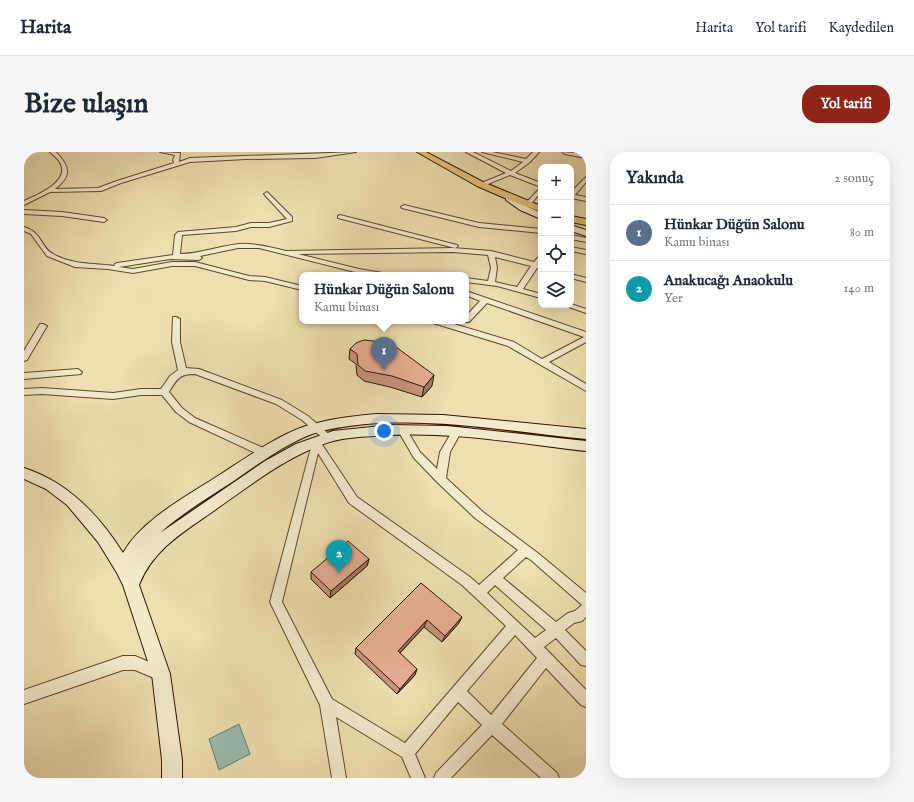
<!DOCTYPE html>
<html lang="tr">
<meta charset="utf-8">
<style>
:root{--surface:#fff;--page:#f6f6f7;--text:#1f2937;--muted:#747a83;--line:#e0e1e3;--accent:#8f2418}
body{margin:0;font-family:"IM FELL English",serif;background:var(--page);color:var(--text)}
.controls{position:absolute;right:12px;top:12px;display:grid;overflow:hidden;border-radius:8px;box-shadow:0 4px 16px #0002}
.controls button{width:36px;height:36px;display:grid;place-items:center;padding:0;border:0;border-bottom:1px solid var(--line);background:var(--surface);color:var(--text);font:20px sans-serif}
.you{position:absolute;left:360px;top:279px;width:14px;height:14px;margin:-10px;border:3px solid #fff;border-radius:50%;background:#1a73e8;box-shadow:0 0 0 6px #1a73e833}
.badge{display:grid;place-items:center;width:26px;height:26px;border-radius:50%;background:var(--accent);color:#fff;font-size:13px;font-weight:700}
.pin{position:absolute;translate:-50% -33px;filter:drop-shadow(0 1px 2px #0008)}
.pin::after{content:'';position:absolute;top:21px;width:14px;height:12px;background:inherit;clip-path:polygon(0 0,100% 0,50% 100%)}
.popup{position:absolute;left:275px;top:120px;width:170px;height:52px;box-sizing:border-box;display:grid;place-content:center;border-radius:8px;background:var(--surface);filter:drop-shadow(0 1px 3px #0005);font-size:13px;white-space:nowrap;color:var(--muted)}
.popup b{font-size:15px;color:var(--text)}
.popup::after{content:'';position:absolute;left:50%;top:100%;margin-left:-8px;border:8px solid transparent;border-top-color:var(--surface)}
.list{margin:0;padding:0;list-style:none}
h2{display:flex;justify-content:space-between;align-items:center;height:52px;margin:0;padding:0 16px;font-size:17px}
h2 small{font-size:13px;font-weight:400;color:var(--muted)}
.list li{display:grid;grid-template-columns:26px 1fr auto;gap:12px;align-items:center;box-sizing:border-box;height:56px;padding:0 16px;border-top:1px solid var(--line)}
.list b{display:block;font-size:15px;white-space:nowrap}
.list p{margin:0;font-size:13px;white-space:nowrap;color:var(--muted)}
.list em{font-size:13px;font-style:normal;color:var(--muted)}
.icon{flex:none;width:22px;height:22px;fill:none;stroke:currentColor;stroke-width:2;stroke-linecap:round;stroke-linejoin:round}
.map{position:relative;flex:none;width:562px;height:626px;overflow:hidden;border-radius:16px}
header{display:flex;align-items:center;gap:24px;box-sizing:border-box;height:56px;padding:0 20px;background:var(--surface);border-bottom:1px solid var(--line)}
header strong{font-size:19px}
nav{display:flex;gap:22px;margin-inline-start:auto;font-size:14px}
.intro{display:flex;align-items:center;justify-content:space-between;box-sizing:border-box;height:96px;padding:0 24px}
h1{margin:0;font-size:28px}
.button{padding:10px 18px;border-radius:16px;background:var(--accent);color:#fff;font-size:14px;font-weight:700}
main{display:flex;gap:24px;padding:0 24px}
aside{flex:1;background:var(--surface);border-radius:16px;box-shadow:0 4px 16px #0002}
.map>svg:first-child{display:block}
.water{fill:#9abcb2;stroke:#6e796b}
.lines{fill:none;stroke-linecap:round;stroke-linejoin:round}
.street-casing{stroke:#5d482c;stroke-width:2}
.secondary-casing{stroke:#2d1500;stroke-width:2}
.primary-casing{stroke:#2d1500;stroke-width:2}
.street{fill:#f3eacc;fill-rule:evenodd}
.secondary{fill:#f3eacc;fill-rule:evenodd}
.primary{fill:#e6c078;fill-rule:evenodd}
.wall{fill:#c7967f;stroke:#2d1500}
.shaded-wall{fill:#a27a68;stroke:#2d1500}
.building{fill:#e7af94;stroke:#2d1500}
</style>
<header>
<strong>Harita</strong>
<nav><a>Harita</a><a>Yol tarifi</a><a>Kaydedilen</a></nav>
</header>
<div class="intro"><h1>Bize ulaşın</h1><a class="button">Yol tarifi</a></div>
<main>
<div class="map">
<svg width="562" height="626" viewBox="0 0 562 626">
<rect width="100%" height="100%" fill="#eddfb0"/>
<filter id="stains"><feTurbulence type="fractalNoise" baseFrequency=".005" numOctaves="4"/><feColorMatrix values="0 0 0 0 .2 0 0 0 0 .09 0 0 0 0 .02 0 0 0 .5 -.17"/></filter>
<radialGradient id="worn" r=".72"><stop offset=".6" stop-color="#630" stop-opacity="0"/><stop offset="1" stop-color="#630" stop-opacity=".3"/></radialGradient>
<path class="water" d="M 215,572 L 226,602 L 195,618 L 185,587 Z"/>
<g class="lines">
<defs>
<path id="street" d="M 26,0 L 32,0 C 46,15 48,24 31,37 L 74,36 L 93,29 L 150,11 L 149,8 L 151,3 L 136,0 L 156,1 L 155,10 L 166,6 L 332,0 L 291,6 L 222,7 L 166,10 L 97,31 L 77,39 L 26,40 L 0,53 L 0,49 C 13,43 49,29 35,9 C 33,6 29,3 26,0 Z
M 442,0 L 449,0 L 487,19 L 499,10 L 458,0 L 468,0 L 502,7 L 509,0 L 515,0 L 506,10 L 491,21 L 517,31 L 517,35 L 486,23 L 459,34 L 455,34 L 455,32 L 482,21 Z
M 538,0 L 562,2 L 562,6 L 541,2 Z
M 562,25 L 562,30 L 551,43 L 562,45 L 562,49 L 547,46 L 547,40 Z
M 517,35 L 517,40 L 505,54 L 501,54 L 501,52 Z
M 243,40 L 268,65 L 268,69 L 245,75 L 227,75 L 212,79 L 158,83 L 156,102 C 176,102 195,94 215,92 C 231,91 246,95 262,99 L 429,96 L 467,99 L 510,110 L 515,104 L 517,103 L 515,112 L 517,113 L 517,117 L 513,116 L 499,137 L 517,142 L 517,146 L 473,134 L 442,130 L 442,126 L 464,129 L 467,116 L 464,103 L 429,100 L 274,102 L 335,117 L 358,121 L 362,123 L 335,121 L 235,96 L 214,96 L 176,104 L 178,106 L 175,108 L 146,107 L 95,115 L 109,117 L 148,110 L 171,110 L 225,124 L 241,125 L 278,134 L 278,138 L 241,129 L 225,128 L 171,114 L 148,114 L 109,121 L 84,117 L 51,115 L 23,104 L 7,82 L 0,79 L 0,75 C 19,81 16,95 29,102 C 48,113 69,111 90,114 L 91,112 L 93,111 L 149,103 L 151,83 L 154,80 L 212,75 L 227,71 L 245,71 L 263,67 L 241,43 L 240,42 ZM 471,105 L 507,114 L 493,135 L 471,130 L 473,116 Z
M 380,53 L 455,71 L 517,77 L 517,81 L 455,75 L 378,56 L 377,55 Z
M 0,58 L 38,60 L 80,66 L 83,68 L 80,70 L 38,64 L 0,62 Z
M 316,63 L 433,93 L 434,94 L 431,96 L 314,66 L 314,64 Z
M 547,83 L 562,86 L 562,90 L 547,87 Z
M 547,95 L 562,98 L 562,102 L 547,99 Z
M 547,122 L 562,126 L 562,130 L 547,126 Z
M 442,139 L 562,180 L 562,190 L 525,210 L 562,232 L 562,239 L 484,194 L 409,171 L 408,169 L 420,169 L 490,190 L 518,207 L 560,185 L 463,151 L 445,170 L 439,170 L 442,169 L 442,164 L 456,149 L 442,143 Z
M 547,152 L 562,157 L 562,161 L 539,153 Z
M 149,165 L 152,165 L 156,167 L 156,190 L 162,216 L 175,217 L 258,248 L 284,264 L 307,284 L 309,286 L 307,288 L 301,288 L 278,268 L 252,252 L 171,222 C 155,222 153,227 145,240 L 158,256 L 171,266 L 244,298 L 246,301 L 244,304 L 238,304 L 165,270 L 152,260 L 138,243 L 117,243 L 89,247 L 18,242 L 0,243 L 0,237 L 18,236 L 89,241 L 117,237 L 137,237 L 146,224 L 154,218 L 148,190 Z
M 16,172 L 19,172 L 23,174 L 3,208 L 0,209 L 0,199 Z
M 54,217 L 58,220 L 57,222 L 0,227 L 0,221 Z
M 378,274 L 381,275 L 396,300 L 413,317 L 416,300 L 429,278 L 435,278 L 437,280 L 426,300 L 422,326 L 459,360 L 515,402 L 562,441 L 562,465 L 558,469 L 550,471 L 541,478 L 562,499 L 562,514 L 557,513 L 532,486 L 520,495 L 562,538 L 562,555 L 557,553 L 522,516 L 478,572 L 533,621 L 535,626 L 517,626 L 468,583 L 427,626 L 410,626 L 412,621 L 458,573 L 434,550 L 391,602 L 401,626 L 387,626 L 378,605 L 312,565 L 322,626 L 308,626 L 296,553 L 246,450 L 289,288 L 295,288 L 333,345 L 446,425 L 455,433 L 494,398 L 451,366 L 413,330 L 390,306 L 373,277 ZM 294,301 L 325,351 L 438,433 L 482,474 L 381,591 L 308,547 L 258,450 ZM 502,405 L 507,408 L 558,453 L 551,459 L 544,461 L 532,470 L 479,426 ZM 471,433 L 522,478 L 511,486 L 463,441 ZM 491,483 L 513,506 L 467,563 L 443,539 Z
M 99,504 L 111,504 L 142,517 L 144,522 L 142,527 L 137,529 L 111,518 L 99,518 L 0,552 L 0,538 Z"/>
<path id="secondary" d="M 482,44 L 488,44 L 502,54 L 517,61 L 517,67 L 496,58 L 482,48 Z
M 547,73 L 562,78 L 562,84 L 547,79 Z
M 353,262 L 419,263 L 562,277 L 562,287 C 489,280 415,266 342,272 C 324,274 305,276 288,282 C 261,292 230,315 205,332 C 182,347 157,362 136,381 L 241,309 L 272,292 L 309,279 L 367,273 L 423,274 L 562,289 L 562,299 C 492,291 421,278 351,284 C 333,285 314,286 297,293 C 258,308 225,334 191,358 C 161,379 129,397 115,433 L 146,522 L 158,608 L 158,626 L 138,626 L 138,608 L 128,522 L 99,433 L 93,421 L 74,390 L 43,353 L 22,337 L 0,327 L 0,316 C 44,330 75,363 99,401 C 118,367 165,343 197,322 C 222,306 251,285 279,275 C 303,267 328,264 353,262 Z"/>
<path id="primary" d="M 393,0 L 402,0 L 459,30 L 517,54 L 517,60 L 483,47 L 453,34 Z
M 547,64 L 562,67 L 562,73 L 547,70 Z"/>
</defs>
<use href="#street" class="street-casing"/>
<use href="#secondary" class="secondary-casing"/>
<use href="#primary" class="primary-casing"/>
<use href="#street" class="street"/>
<use href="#secondary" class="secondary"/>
<use href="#primary" class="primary"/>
</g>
<path class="wall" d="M 326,197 L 408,234 L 398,245 L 366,235 L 340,229 L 333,223 L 332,212 L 325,207 Z
M 345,407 L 343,414 L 306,446 L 287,427 L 287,420 Z
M 397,431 L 435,471 L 418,490 L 400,475 L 376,501 L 391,523 L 373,542 L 331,502 L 332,496 Z"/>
<path class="shaded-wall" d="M 410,223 L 408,234 L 398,245 L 400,235 Z
M 345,407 L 343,414 L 306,446 L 307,439 Z
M 438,465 L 435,471 L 418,490 L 421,484 Z
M 403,468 L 400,475 L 372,505 L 374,499 Z
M 393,517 L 391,523 L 373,542 L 376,537 Z"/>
<path class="building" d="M 340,188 L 358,190 L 372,195 L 410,223 L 400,235 L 368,224 L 341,219 L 334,213 L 333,202 L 326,197 L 332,191 Z
M 324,389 L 345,407 L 307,439 L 287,420 Z
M 397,431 L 438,465 L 421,484 L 403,468 L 374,499 L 393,517 L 376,537 L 332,496 Z"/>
<rect width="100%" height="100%" filter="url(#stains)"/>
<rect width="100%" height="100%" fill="url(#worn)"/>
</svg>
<div class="controls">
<button>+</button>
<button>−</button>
<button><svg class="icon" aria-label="locate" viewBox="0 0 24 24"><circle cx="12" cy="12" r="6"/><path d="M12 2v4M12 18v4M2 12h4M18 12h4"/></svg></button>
<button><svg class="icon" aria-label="layers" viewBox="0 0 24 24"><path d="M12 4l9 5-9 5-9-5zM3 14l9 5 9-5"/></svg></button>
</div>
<div class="you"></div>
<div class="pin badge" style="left:360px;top:218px;background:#5c6f8a">1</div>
<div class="popup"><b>Hünkar Düğün Salonu</b>Kamu binası</div>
<div class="pin badge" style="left:315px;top:421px;background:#0f9aa8">2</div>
</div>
<aside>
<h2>Yakında<small>2 sonuç</small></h2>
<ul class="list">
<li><span class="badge" style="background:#5c6f8a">1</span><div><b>Hünkar Düğün Salonu</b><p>Kamu binası</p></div><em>80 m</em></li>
<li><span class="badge" style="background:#0f9aa8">2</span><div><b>Anakucağı Anaokulu</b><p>Yer</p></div><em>140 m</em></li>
</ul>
</aside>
</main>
